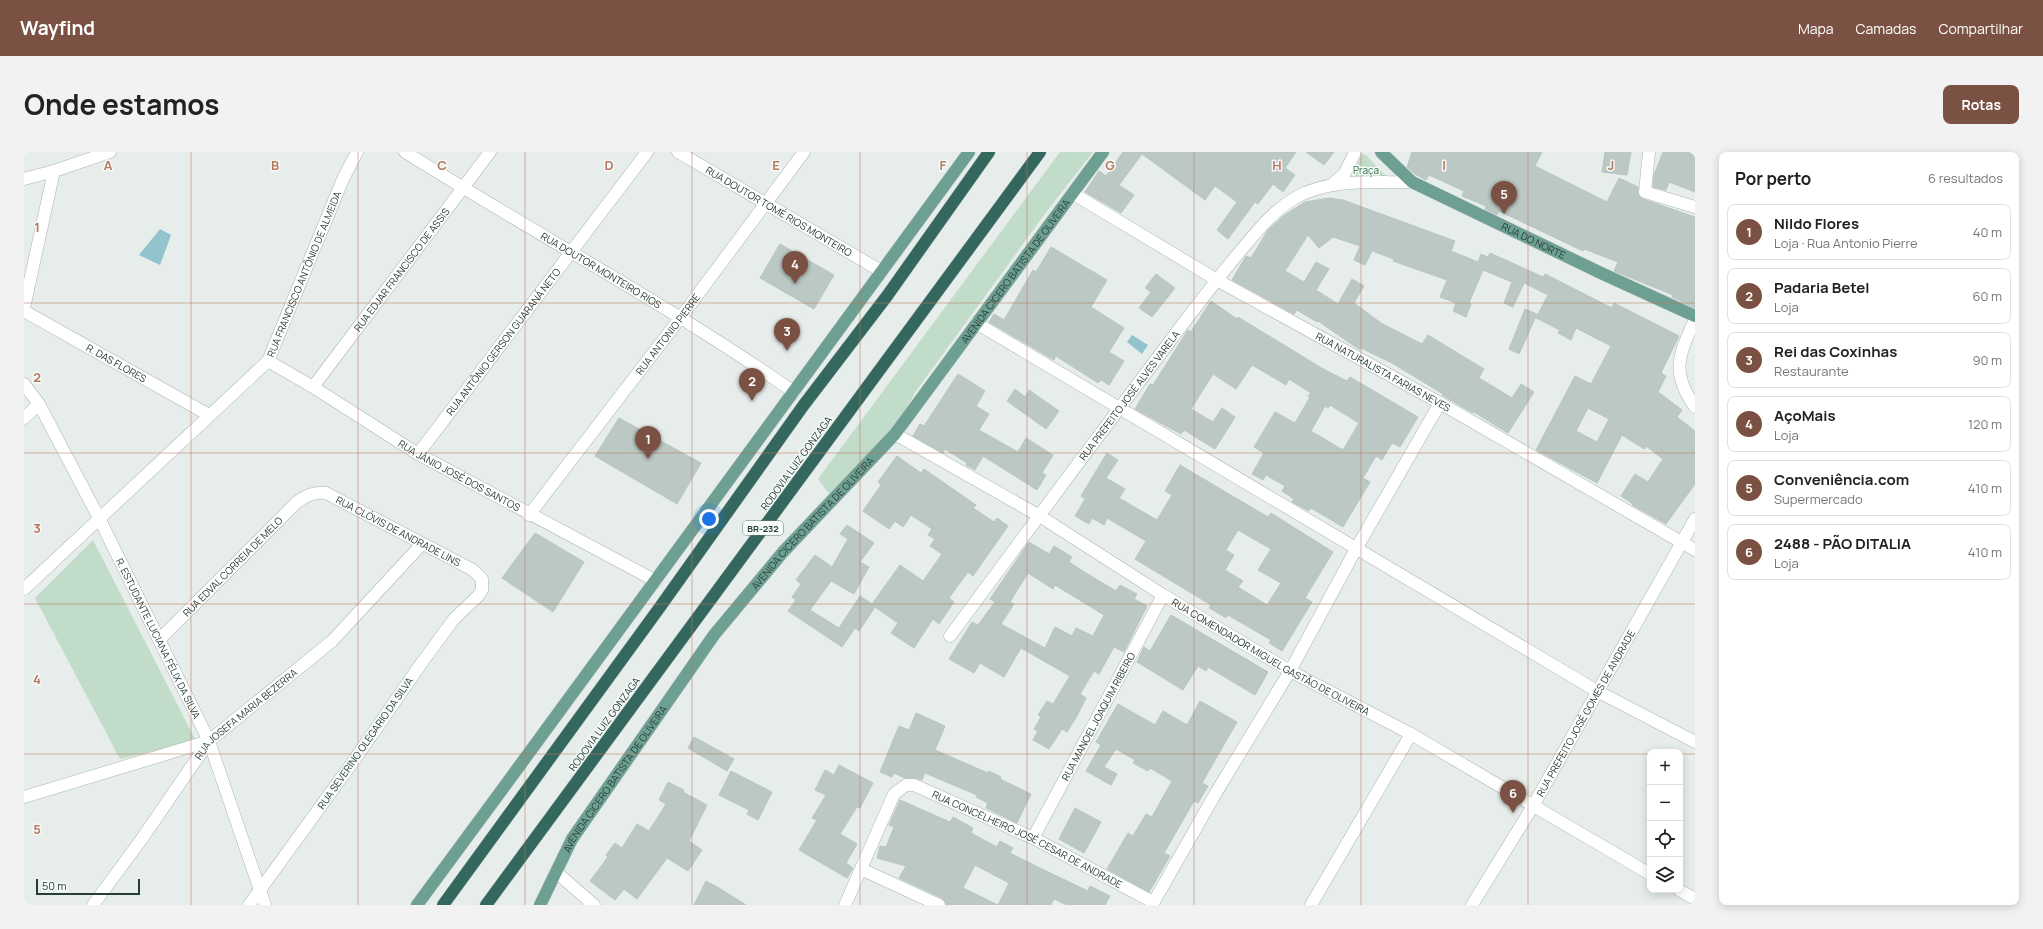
<!DOCTYPE html>
<html lang="pt">
<meta charset="utf-8">
<style>
:root{--surface:#fff;--page:#f2f2f2;--text:#222;--muted:#767676;--line:#e0e0e0;--accent:#7a5143}
body{margin:0;font-family:Manrope,sans-serif;background:var(--page);color:var(--text)}
.controls{position:absolute;right:12px;bottom:12px;display:grid;overflow:hidden;border-radius:8px;box-shadow:0 2px 10px #0003}
.controls button{width:36px;height:36px;display:grid;place-items:center;padding:0;border:0;border-bottom:1px solid var(--line);background:var(--surface);color:var(--text);font:20px sans-serif}
.scale{position:absolute;left:12px;bottom:10px;width:104px;box-sizing:border-box;padding-left:4px;border:2px solid #263e38;border-top:0;font-size:11px;line-height:14px;white-space:nowrap;color:#263e38;-webkit-text-stroke:3px #f6faf8;paint-order:stroke}
.you{position:absolute;left:685px;top:367px;width:14px;height:14px;margin:-10px;border:3px solid #fff;border-radius:50%;background:#1a73e8;box-shadow:0 0 0 6px #1a73e833}
.badge{display:grid;place-items:center;width:26px;height:26px;border-radius:50%;background:var(--accent);color:#fff;font-size:13px;font-weight:700}
.pin{position:absolute;translate:-50% -33px;filter:drop-shadow(0 1px 2px #0008)}
.pin::after{content:'';position:absolute;top:21px;width:14px;height:12px;background:inherit;clip-path:polygon(0 0,100% 0,50% 100%)}
.list{margin:0;padding:0;list-style:none}
h2{display:flex;justify-content:space-between;align-items:center;height:52px;margin:0;padding:0 16px;font-size:17px}
h2 small{font-size:13px;font-weight:400;color:var(--muted)}
.list li{display:grid;grid-template-columns:26px 1fr auto;gap:12px;align-items:center;box-sizing:border-box;height:56px;margin:0 8px 8px;padding:0 8px;border:1px solid var(--line);border-radius:8px}
.list b{display:block;font-size:15px;white-space:nowrap}
.list p{margin:0;font-size:13px;white-space:nowrap;color:var(--muted)}
.list em{font-size:13px;font-style:normal;color:var(--muted)}
.icon{flex:none;width:22px;height:22px;fill:none;stroke:currentColor;stroke-width:2;stroke-linecap:round;stroke-linejoin:round}
.map{position:relative;flex:none;width:1671px;height:753px;overflow:hidden;border-radius:8px}
header{display:flex;align-items:center;gap:24px;box-sizing:border-box;height:56px;padding:0 20px;background:var(--accent);color:#fff}
header strong{font-size:19px}
nav{display:flex;gap:22px;margin-inline-start:auto;font-size:14px}
.intro{display:flex;align-items:center;justify-content:space-between;box-sizing:border-box;height:96px;padding:0 24px}
h1{margin:0;font-size:28px}
.button{padding:10px 18px;border-radius:8px;background:var(--accent);color:#fff;font-size:14px;font-weight:700}
main{display:flex;gap:24px;padding:0 24px}
aside{flex:1;background:var(--surface);border-radius:8px;box-shadow:0 2px 10px #0003}
.map>svg:first-child{display:block}
.green{fill:#c1dcc9}
.water{fill:#93c3cd}
.building{fill:#bbc8c3;stroke:#b8c6c1;fill-rule:evenodd}
.lines{fill:none;stroke-linecap:round;stroke-linejoin:round}
.minor-casing{stroke:#a9b5b1;stroke-width:13}
.major-casing{stroke:#c2c9c7;stroke-width:13}
.highway-casing{stroke:#c2c9c7;stroke-width:13}
.minor{stroke:#fff;stroke-width:12}
.major{stroke:#6e9f93;stroke-width:12}
.highway{stroke:#34685e;stroke-width:12}
.grid{fill:none;stroke:#b6785e;stroke-width:1;stroke-opacity:0.55}
.labels{text-anchor:middle;dominant-baseline:central;stroke-width:3;stroke-linejoin:round;paint-order:stroke}
.shield{fill:#f6faf8;stroke:#647672;stroke-width:1}
.shield-label{font-size:9px;font-weight:bold;fill:#263e38}
.park-label{font-size:10px;fill:#33714d;stroke:#f6faf8}
.street-label{font-size:10px;fill:#263e38;stroke:#f6faf8}
.grid-label{font-size:13px;text-anchor:middle;font-weight:bold;fill:#b6785e;stroke:#f6faf8;stroke-width:3;stroke-linejoin:round;paint-order:stroke}
</style>
<header>
<strong>Wayfind</strong>
<nav><a>Mapa</a><a>Camadas</a><a>Compartilhar</a></nav>
</header>
<div class="intro"><h1>Onde estamos</h1><a class="button">Rotas</a></div>
<main>
<div class="map">
<svg width="1671" height="753" viewBox="0 0 1671 753">
<rect width="100%" height="100%" fill="#e6edea"/>
<path class="green" d="M 1036,0 L 1069,0 L 1023,59 L 892,239 L 870,278 L 811,349 L 794,327 Z
M 1338,2 L 1342,3 L 1366,29 L 1330,28 L 1331,18 Z
M 69,388 L 172,589 L 96,607 L 11,446 Z"/>
<path class="water" d="M 136,77 L 147,83 L 136,113 L 115,103 Z
M 1108,183 L 1124,193 L 1118,202 L 1103,190 Z"/>
<path class="building" d="M 1099,0 L 1272,0 L 1261,16 L 1271,23 L 1259,40 L 1249,32 L 1234,52 L 1231,50 L 1204,87 L 1193,78 L 1213,50 L 1191,34 L 1181,48 L 1118,2 L 1095,33 L 1110,43 L 1097,61 L 1061,40 L 1075,19 L 1082,24 Z
M 1282,0 L 1310,0 L 1300,13 Z
M 1388,0 L 1518,0 L 1511,14 L 1583,50 L 1595,26 L 1614,35 L 1614,43 L 1619,47 L 1671,65 L 1671,156 L 1648,145 L 1649,143 L 1590,119 L 1594,110 L 1560,97 L 1559,99 L 1475,59 L 1473,63 L 1461,57 L 1462,54 L 1438,44 L 1440,39 L 1405,23 L 1402,28 L 1391,22 L 1383,15 Z
M 1581,0 L 1607,0 L 1603,23 L 1578,20 Z
M 1639,0 L 1671,0 L 1671,40 L 1645,30 L 1642,38 L 1629,35 L 1630,23 Z
M 1305,46 L 1319,48 L 1431,89 L 1427,99 L 1454,110 L 1457,102 L 1464,105 L 1466,101 L 1519,125 L 1521,122 L 1588,156 L 1590,151 L 1655,184 L 1637,221 L 1642,224 L 1634,240 L 1658,258 L 1653,265 L 1671,279 L 1671,332 L 1642,372 L 1608,353 L 1609,352 L 1597,344 L 1611,322 L 1624,330 L 1639,307 L 1622,294 L 1620,297 L 1598,283 L 1573,331 L 1512,298 L 1551,224 L 1567,232 L 1587,194 L 1552,176 L 1547,188 L 1534,181 L 1536,178 L 1512,166 L 1524,143 L 1500,131 L 1489,155 L 1480,151 L 1488,130 L 1459,118 L 1445,151 L 1447,152 L 1442,165 L 1429,159 L 1432,151 L 1416,145 L 1423,128 L 1369,109 L 1370,107 L 1348,99 L 1341,113 L 1330,108 L 1336,94 L 1309,85 L 1295,96 L 1284,83 L 1261,119 L 1280,130 L 1292,110 L 1305,117 L 1292,138 L 1314,152 L 1328,127 L 1340,134 L 1330,151 L 1357,171 L 1398,192 L 1404,183 L 1460,217 L 1455,226 L 1488,246 L 1497,232 L 1510,240 L 1484,281 L 1450,260 L 1449,261 L 1418,243 L 1419,242 L 1368,211 L 1337,196 L 1336,198 L 1294,169 L 1293,170 L 1273,158 L 1270,162 L 1208,128 L 1222,104 L 1227,106 L 1244,78 L 1259,64 L 1281,50 ZM 1564,256 L 1585,267 L 1573,290 L 1552,279 Z
M 756,92 L 810,123 L 790,157 L 736,126 Z
M 1027,95 L 1083,128 L 1067,155 L 1100,176 L 1085,200 L 1100,209 L 1085,233 L 1077,228 L 1074,231 L 1032,204 L 1030,208 L 965,170 L 970,162 L 980,168 L 1009,118 L 1012,120 Z
M 1132,122 L 1151,136 L 1128,165 L 1115,156 L 1127,140 L 1121,136 Z
M 1187,149 L 1213,167 L 1214,165 L 1301,218 L 1323,229 L 1326,225 L 1394,265 L 1376,295 L 1368,291 L 1358,308 L 1352,304 L 1339,326 L 1346,330 L 1319,375 L 1287,356 L 1285,359 L 1268,350 L 1270,347 L 1258,339 L 1261,334 L 1242,323 L 1239,328 L 1228,322 L 1240,301 L 1230,295 L 1251,260 L 1271,271 L 1286,245 L 1284,244 L 1287,241 L 1265,227 L 1262,233 L 1228,213 L 1212,237 L 1189,222 L 1167,257 L 1189,270 L 1198,256 L 1211,265 L 1191,297 L 1160,278 L 1157,282 L 1111,257 L 1126,232 L 1129,233 L 1164,178 L 1167,180 ZM 1306,253 L 1335,271 L 1319,298 L 1287,279 L 1301,254 L 1304,256 Z
M 1501,157 L 1513,162 L 1495,202 L 1485,197 Z
M 934,222 L 961,239 L 952,254 L 965,262 L 955,278 L 994,300 L 1002,286 L 1029,303 L 1018,321 L 1022,323 L 1013,338 L 959,304 L 951,318 L 942,313 L 943,311 L 921,297 L 919,301 L 889,284 L 896,272 L 900,274 Z
M 991,237 L 1001,245 L 1005,238 L 1035,259 L 1022,277 L 983,249 Z
M 595,266 L 677,311 L 653,352 L 571,304 Z
M 1083,301 L 1094,308 L 1082,326 L 1101,337 L 1095,346 L 1133,368 L 1148,343 L 1141,339 L 1156,313 L 1244,365 L 1247,361 L 1309,400 L 1281,446 L 1288,450 L 1258,499 L 1245,491 L 1247,488 L 1204,463 L 1202,466 L 1185,456 L 1187,453 L 1111,407 L 1122,389 L 1083,366 L 1080,373 L 1068,366 L 1065,372 L 1051,364 L 1061,347 L 1057,344 ZM 1214,378 L 1247,397 L 1234,418 L 1257,431 L 1243,453 L 1214,435 L 1219,429 L 1201,418 L 1210,403 L 1202,398 Z
M 873,304 L 897,321 L 900,317 L 952,353 L 949,356 L 970,370 L 973,366 L 984,374 L 949,424 L 944,420 L 925,446 L 930,450 L 915,472 L 909,467 L 890,496 L 867,481 L 874,471 L 851,455 L 835,479 L 831,476 L 818,495 L 764,459 L 772,448 L 768,445 L 777,432 L 772,428 L 791,403 L 808,415 L 824,387 L 816,382 L 823,373 L 850,391 L 836,410 L 845,415 L 830,442 L 807,429 L 786,458 L 815,476 L 836,444 L 848,452 L 876,413 L 899,429 L 918,402 L 906,394 L 911,387 L 904,383 L 908,377 L 887,363 L 879,375 L 871,369 L 865,377 L 839,359 L 857,333 L 854,330 Z
M 511,381 L 560,410 L 529,460 L 478,426 Z
M 1005,390 L 1025,402 L 1030,394 L 1048,405 L 1045,410 L 1062,421 L 1092,439 L 1096,433 L 1113,442 L 1110,447 L 1123,454 L 1100,500 L 1090,495 L 1075,522 L 1070,519 L 1056,542 L 1062,546 L 1053,564 L 1043,580 L 1038,577 L 1025,597 L 1009,588 L 1014,579 L 1010,577 L 1017,565 L 1014,563 L 1023,549 L 1029,552 L 1046,524 L 997,496 L 980,525 L 956,511 L 950,521 L 925,507 L 948,470 L 954,473 L 971,450 L 966,447 ZM 1004,421 L 1029,437 L 1031,433 L 1080,463 L 1069,484 L 1052,476 L 1048,484 L 1031,475 L 1021,496 L 977,472 L 990,452 L 986,450 Z
M 1147,463 L 1244,520 L 1231,543 L 1184,515 L 1182,519 L 1174,514 L 1159,538 L 1113,510 L 1120,495 L 1126,499 Z
M 1176,549 L 1213,570 L 1178,631 L 1184,634 L 1174,651 L 1170,649 L 1140,701 L 1146,704 L 1125,740 L 1083,717 L 1104,681 L 1109,684 L 1122,662 L 1128,665 L 1148,629 L 1126,616 L 1124,619 L 1109,611 L 1111,608 L 1092,597 L 1080,615 L 1093,622 L 1087,633 L 1062,619 L 1077,593 L 1072,590 L 1094,552 L 1131,573 L 1139,559 L 1163,573 Z
M 892,561 L 921,574 L 911,598 L 964,621 L 965,619 L 977,625 L 976,627 L 1007,642 L 993,671 L 962,656 L 964,651 L 952,645 L 953,643 L 901,621 L 898,628 L 890,626 L 881,626 L 870,621 L 868,625 L 856,620 L 875,574 L 885,578 Z
M 670,585 L 710,607 L 703,619 L 664,596 Z
M 815,613 L 849,631 L 836,656 L 833,655 L 816,682 L 833,692 L 822,711 L 829,716 L 823,726 L 775,698 L 793,668 L 788,666 L 802,643 L 791,638 L 801,618 L 810,623 Z
M 707,619 L 748,640 L 734,668 L 723,662 L 725,658 L 695,643 Z
M 644,630 L 660,638 L 659,640 L 683,653 L 665,689 L 678,698 L 664,719 L 643,706 L 613,747 L 600,737 L 591,748 L 566,729 L 584,705 L 582,703 L 591,691 L 598,696 L 613,672 L 625,679 L 642,652 L 635,648 Z
M 876,648 L 926,670 L 929,665 L 949,676 L 947,681 L 973,695 L 976,689 L 989,696 L 986,701 L 1020,718 L 1064,739 L 1066,734 L 1086,744 L 1081,753 L 1043,753 L 1030,747 L 1027,753 L 974,753 L 985,731 L 951,713 L 939,736 L 974,753 L 922,753 L 918,746 L 875,726 L 882,714 L 853,706 L 856,694 L 862,695 L 870,675 L 865,673 Z
M 1051,656 L 1077,670 L 1060,701 L 1035,687 Z
M 682,729 L 695,736 L 722,753 L 670,753 Z"/>
<g class="lines">
<defs>
<g id="minor">
<path id="s1" d="M 381,0 C 510,81 645,153 770,240"/>
<path id="s2" d="M 654,0 L 857,119"/>
<path d="M 1625,0 L 1621,40 L 1671,55"/>
<path d="M 0,27 L 30,19 L 86,0"/>
<path d="M 1309,32 L 1321,21 L 1331,0"/>
<path id="s3" d="M 1048,41 L 1193,128 L 1416,251 L 1671,398"/>
<path d="M 0,156 L 30,19"/>
<path id="s4" d="M 0,159 L 185,263"/>
<path d="M 1671,167 C 1655,204 1646,219 1671,255"/>
<path d="M 952,171 L 1573,539 L 1671,590"/>
<path id="s5" d="M 244,209 L 289,235 L 394,302 L 632,429"/>
<path id="s6" d="M 0,232 L 15,252 L 76,368 L 185,589 L 241,753"/>
<path id="s7" d="M 289,235 L 466,0"/>
<path d="M 0,266 L 15,252"/>
<path id="s8" d="M 871,282 L 1014,363 L 1139,443 L 1266,519 L 1387,582 L 1626,722"/>
<path id="s9" d="M 394,302 L 623,0"/>
<path id="s10" d="M 505,363 L 657,165 L 780,0"/>
<path id="s11" d="M 0,437 L 244,209 L 319,27 L 333,0"/>
<path id="s12" d="M 926,484 C 999,385 1072,287 1146,189 C 1168,160 1190,131 1213,103 C 1231,82 1247,60 1271,46 C 1305,26 1349,31 1388,30"/>
<path id="s13" d="M 135,488 L 273,350 C 283,343 290,340 302,341 L 449,418 L 458,427 L 458,438 L 454,444 L 430,467 L 399,509 L 331,607 L 225,753"/>
<path d="M 0,645 L 185,589"/>
<path id="s14" d="M 1009,686 L 1139,443"/>
<path d="M 837,717 L 915,753"/>
<path d="M 532,720 L 570,753"/>
<path d="M 1655,738 L 1671,747"/>
<path id="s15" d="M 69,753 L 117,688 L 185,589 L 308,489 L 398,392"/>
<path id="s16" d="M 821,753 L 870,642 L 882,633 L 890,633 L 1009,686 L 1129,750"/>
<path d="M 1128,753 L 1193,639 L 1266,519 L 1332,397 L 1416,251"/>
<path d="M 1287,753 L 1387,582"/>
<path id="s17" d="M 1448,753 L 1509,654 L 1671,367"/>
</g>
<g id="major">
<path id="s18" d="M 1357,0 L 1388,30 L 1579,122 L 1671,164"/>
<path d="M 393,753 C 578,503 760,251 945,0"/>
<path id="s19" d="M 516,753 L 548,687 L 690,483 L 759,400 L 871,282 L 1079,0"/>
</g>
<path id="highway" d="M 419,753 L 636,455 L 779,254 L 863,144 L 965,0
M 462,753 L 1016,0"/>
</defs>
<use href="#minor" class="minor-casing"/>
<use href="#major" class="major-casing"/>
<use href="#highway" class="highway-casing"/>
<use href="#minor" class="minor"/>
<use href="#major" class="major"/>
<use href="#highway" class="highway"/>
</g>
<path class="grid" d="M 167,0 L 167,753M 334,0 L 334,753M 501,0 L 501,753M 668,0 L 668,753M 836,0 L 836,753M 1003,0 L 1003,753M 1170,0 L 1170,753M 1337,0 L 1337,753M 1504,0 L 1504,753M 0,151 L 1671,151M 0,301 L 1671,301M 0,452 L 1671,452M 0,602 L 1626,602M 1656,602 L 1671,602"/>
<g class="labels">
<rect class="shield" x="719" y="369" width="40" height="14" rx="3"/>
<g class="shield-label">
<text x="739" y="376">BR-232</text>
</g>
<g class="park-label">
<text x="1342" y="18">Praça</text>
</g>
<g class="street-label">
<text stroke="none"><textPath href="#s2" startOffset="117">RUA DOUTOR TOMÉ RIOS MONTEIRO</textPath></text>
<text stroke="none"><textPath href="#s18" startOffset="178">RUA DO NORTE</textPath></text>
<text stroke="none"><textPath href="#s7" startOffset="147">RUA EDJAR FRANCISCO DE ASSIS</textPath></text>
<text stroke="none"><textPath href="#s1" startOffset="229">RUA DOUTOR MONTEIRO RIOS</textPath></text>
<text stroke="none"><textPath href="#s19" startOffset="795">AVENIDA CICERO BATISTA DE OLIVEIRA</textPath></text>
<text stroke="none"><textPath href="#s11" startOffset="428">RUA FRANCISCO ANTÔNIO DE ALMEIDA</textPath></text>
<text stroke="none"><textPath href="#s10" startOffset="228">RUA ANTONIO PIERRE</textPath></text>
<text stroke="none"><textPath href="#s9" startOffset="141">RUA ANTÔNIO GERSON GUARANÁ NETO</textPath></text>
<text stroke="none"><textPath href="#s4" startOffset="106">R. DAS FLORES</textPath></text>
<text stroke="none"><textPath href="#s3" startOffset="359">RUA NATURALISTA FARIAS NEVES</textPath></text>
<text stroke="none"><textPath href="#s12" startOffset="300">RUA PREFEITO JOSÉ ALVES VARELA</textPath></text>
<text transform="translate(772 311) rotate(-54)">RODOVIA LUIZ GONZAGA</text>
<text stroke="none"><textPath href="#s5" startOffset="223">RUA JÂNIO JOSÉ DOS SANTOS</textPath></text>
<text stroke="none"><textPath href="#s19" startOffset="471">AVENIDA CICERO BATISTA DE OLIVEIRA</textPath></text>
<text stroke="none"><textPath href="#s13" startOffset="308">RUA CLÓVIS DE ANDRADE LINS</textPath></text>
<text stroke="none"><textPath href="#s13" startOffset="104">RUA EDVAL CORREIA DE MELO</textPath></text>
<text stroke="none"><textPath href="#s6" startOffset="288">R. ESTUDANTE LUCIANA FÉLIX DA SILVA</textPath></text>
<text stroke="none"><textPath href="#s8" startOffset="437">RUA COMENDADOR MIGUEL GASTÃO DE OLIVEIRA</textPath></text>
<text stroke="none"><textPath href="#s17" startOffset="223">RUA PREFEITO JOSÉ GOMES DE ANDRADE</textPath></text>
<text stroke="none"><textPath href="#s15" startOffset="246">RUA JOSEFA MARIA BEZERRA</textPath></text>
<text stroke="none"><textPath href="#s14" startOffset="138">RUA MANOEL JOAQUIM RIBEIRO</textPath></text>
<text transform="translate(580 572) rotate(-54)">RODOVIA LUIZ GONZAGA</text>
<text transform="translate(341 591) rotate(-55)">RUA SEVERINO OLEGARIO DA SILVA</text>
<text stroke="none"><textPath href="#s19" startOffset="147">AVENIDA CICERO BATISTA DE OLIVEIRA</textPath></text>
<text stroke="none"><textPath href="#s16" startOffset="270">RUA CONCELHEIRO JOSÉ CESAR DE ANDRADE</textPath></text>
</g>
</g>
<g class="grid-label">
<text x="84" y="18">A</text>
<text x="251" y="18">B</text>
<text x="418" y="18">C</text>
<text x="585" y="18">D</text>
<text x="752" y="18">E</text>
<text x="919" y="18">F</text>
<text x="1086" y="18">G</text>
<text x="1253" y="18">H</text>
<text x="1420" y="18">I</text>
<text x="1587" y="18">J</text>
<text x="13" y="80">1</text>
<text x="13" y="230">2</text>
<text x="13" y="381">3</text>
<text x="13" y="532">4</text>
<text x="13" y="682">5</text>
</g>
</svg>
<div class="controls">
<button>+</button>
<button>−</button>
<button><svg class="icon" aria-label="locate" viewBox="0 0 24 24"><circle cx="12" cy="12" r="6"/><path d="M12 2v4M12 18v4M2 12h4M18 12h4"/></svg></button>
<button><svg class="icon" aria-label="layers" viewBox="0 0 24 24"><path d="M12 4l9 5-9 5-9-5zM3 14l9 5 9-5"/></svg></button>
</div>
<div class="scale">50 m</div>
<div class="you"></div>
<div class="pin badge" style="left:624px;top:307px">1</div>
<div class="pin badge" style="left:728px;top:249px">2</div>
<div class="pin badge" style="left:763px;top:199px">3</div>
<div class="pin badge" style="left:771px;top:132px">4</div>
<div class="pin badge" style="left:1480px;top:62px">5</div>
<div class="pin badge" style="left:1489px;top:661px">6</div>
</div>
<aside>
<h2>Por perto<small>6 resultados</small></h2>
<ul class="list">
<li><span class="badge">1</span><div><b>Nildo Flores</b><p>Loja · Rua Antonio Pierre</p></div><em>40 m</em></li>
<li><span class="badge">2</span><div><b>Padaria Betel</b><p>Loja</p></div><em>60 m</em></li>
<li><span class="badge">3</span><div><b>Rei das Coxinhas</b><p>Restaurante</p></div><em>90 m</em></li>
<li><span class="badge">4</span><div><b>AçoMais</b><p>Loja</p></div><em>120 m</em></li>
<li><span class="badge">5</span><div><b>Conveniência.com</b><p>Supermercado</p></div><em>410 m</em></li>
<li><span class="badge">6</span><div><b>2488 - PÃO DITALIA</b><p>Loja</p></div><em>410 m</em></li>
</ul>
</aside>
</main>
